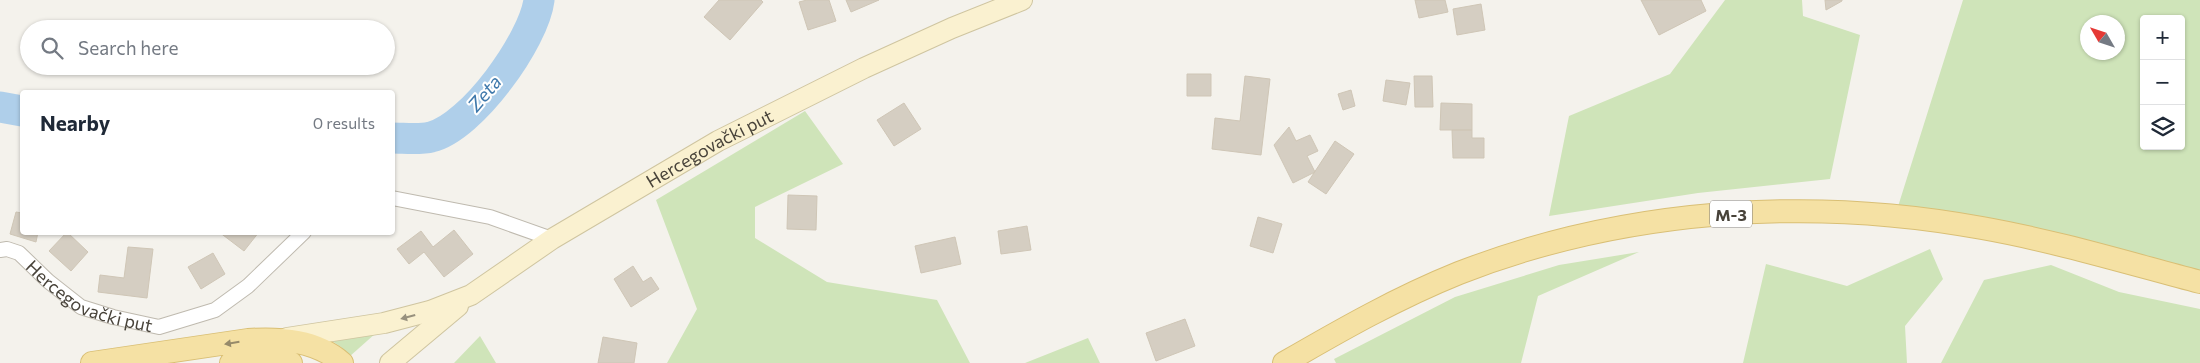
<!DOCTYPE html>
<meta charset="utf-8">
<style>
:root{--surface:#fff;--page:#f2f2f3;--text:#1f2937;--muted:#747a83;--line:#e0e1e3}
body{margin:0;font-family:Commissioner,sans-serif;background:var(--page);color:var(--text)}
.controls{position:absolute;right:15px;top:15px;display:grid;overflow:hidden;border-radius:5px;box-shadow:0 1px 4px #0004}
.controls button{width:45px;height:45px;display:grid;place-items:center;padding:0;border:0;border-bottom:1px solid var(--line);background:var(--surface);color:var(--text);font:25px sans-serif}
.compass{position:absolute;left:2080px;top:15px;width:45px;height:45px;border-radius:50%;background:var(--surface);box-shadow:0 1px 4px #0004;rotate:309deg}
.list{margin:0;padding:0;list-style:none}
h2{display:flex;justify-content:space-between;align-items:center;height:65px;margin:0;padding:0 20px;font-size:21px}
h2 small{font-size:16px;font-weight:400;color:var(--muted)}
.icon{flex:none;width:28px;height:28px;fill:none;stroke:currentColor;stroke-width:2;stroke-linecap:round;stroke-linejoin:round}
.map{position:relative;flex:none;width:2200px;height:363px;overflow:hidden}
.search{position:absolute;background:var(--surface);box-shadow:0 1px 4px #0004;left:20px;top:20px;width:375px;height:55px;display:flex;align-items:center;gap:12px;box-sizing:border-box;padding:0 18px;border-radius:28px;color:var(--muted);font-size:19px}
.panel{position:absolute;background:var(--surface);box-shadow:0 1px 4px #0004;left:20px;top:90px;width:375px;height:145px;border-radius:5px}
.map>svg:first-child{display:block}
.green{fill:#cfe4b9;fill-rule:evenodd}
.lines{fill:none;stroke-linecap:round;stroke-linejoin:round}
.river{stroke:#afcfea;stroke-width:31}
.building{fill:#d5cec2;stroke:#cfc6b6}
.minor-casing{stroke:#bfbaaf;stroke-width:16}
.secondary-casing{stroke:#cfc5a0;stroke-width:22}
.primary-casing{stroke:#d9bf75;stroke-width:24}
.minor{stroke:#fff;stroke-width:14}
.secondary{stroke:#faf1d0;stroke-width:20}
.primary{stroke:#f5e1a4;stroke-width:22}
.oneway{fill:#98917e}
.oneway2{fill:#968a6a}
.labels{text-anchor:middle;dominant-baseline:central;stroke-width:4;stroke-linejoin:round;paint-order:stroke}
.shield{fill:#fff;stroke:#7f7b75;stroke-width:1}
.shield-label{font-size:16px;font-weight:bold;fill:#48433a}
.street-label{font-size:18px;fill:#48433a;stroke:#fff}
.water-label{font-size:19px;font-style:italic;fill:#3d77aa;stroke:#fff}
</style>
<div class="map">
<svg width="2200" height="363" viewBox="0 0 2200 363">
<rect width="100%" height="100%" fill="#f4f2ec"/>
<path class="green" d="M 1725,0 L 1802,0 L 1803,16 L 1860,35 L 1830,179 L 1698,193 L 1549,216 L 1569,116 L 1670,74 Z
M 1963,0 L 2200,0 L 2200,282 L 1895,216 ZM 2144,19 L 2181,19 L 2181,146 L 2144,146 ZM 2088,22 L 2118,22 L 2118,52 L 2088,52 Z
M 805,111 L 843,164 L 755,207 L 755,238 L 827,282 L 937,300 L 970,363 L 667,363 L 697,309 L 656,200 Z
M 1930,249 L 1943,279 L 1905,326 L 1907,363 L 1743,363 L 1766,264 L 1847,286 Z
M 1639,252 L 1538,296 L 1521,363 L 1336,363 L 1334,359 L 1455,297 L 1559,265 Z
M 2051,265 L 2119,292 L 2200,309 L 2200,363 L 1941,363 L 1984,280 Z
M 394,317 L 349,357 L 341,347 L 329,339 Z
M 480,336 L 496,363 L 454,363 Z
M 1088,338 L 1100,363 L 1025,363 Z"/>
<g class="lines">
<path class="river" d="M 0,107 L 22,111
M 392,138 C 404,138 420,140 431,137 C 472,127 534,40 539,0"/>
</g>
<path class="building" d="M 719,0 L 761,0 L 763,2 L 730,40 L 704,17 Z
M 807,0 L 829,0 L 836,21 L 808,30 L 799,2 Z
M 846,0 L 879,0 L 851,12 Z
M 1415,0 L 1445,0 L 1448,12 L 1419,18 Z
M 1641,0 L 1701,0 L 1706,11 L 1659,35 Z
M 1825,0 L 1842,0 L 1842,1 L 1826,10 Z
M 1481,4 L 1485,30 L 1457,35 L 1453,9 Z
M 1187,74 L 1211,74 L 1211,96 L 1187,96 Z
M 1245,76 L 1270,79 L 1261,155 L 1212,149 L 1215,118 L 1240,121 Z
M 1414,76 L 1432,76 L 1433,107 L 1415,107 Z
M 1386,80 L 1410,83 L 1406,105 L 1383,101 Z
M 1351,90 L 1355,106 L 1343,110 L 1338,94 Z
M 904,103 L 921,129 L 894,146 L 877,120 Z
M 1441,103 L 1472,104 L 1472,130 L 1440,130 Z
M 1289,127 L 1296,141 L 1310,135 L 1318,151 L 1307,156 L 1315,172 L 1293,183 L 1274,145 Z
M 1452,130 L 1472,130 L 1472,138 L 1484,138 L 1484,158 L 1453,158 Z
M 1335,141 L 1354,154 L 1326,194 L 1308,182 Z
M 788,195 L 817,196 L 816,230 L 787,229 Z
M 16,212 L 22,213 L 22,232 L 38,232 L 36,242 L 10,234 Z
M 1258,217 L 1282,224 L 1273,253 L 1250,246 Z
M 1027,226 L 1031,250 L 1001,254 L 998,231 Z
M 454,230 L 473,254 L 444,277 L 424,252 L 409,264 L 397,249 L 421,231 L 433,247 Z
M 67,232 L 88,252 L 71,271 L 49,251 Z
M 219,232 L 259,232 L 244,251 Z
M 955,237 L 961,264 L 921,273 L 915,246 Z
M 128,247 L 153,249 L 147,298 L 98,292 L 100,275 L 124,278 Z
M 213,253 L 225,274 L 201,289 L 188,267 Z
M 633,266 L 643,282 L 651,277 L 659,289 L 631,307 L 614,279 Z
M 1185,319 L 1195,346 L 1156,361 L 1146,333 Z
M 603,337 L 637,343 L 634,363 L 598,363 Z"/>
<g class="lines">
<defs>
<g id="minor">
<path d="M 392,198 L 490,217 L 552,239"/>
<path id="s1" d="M 0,250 L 7,249 L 19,253 L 48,281 L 81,307 L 113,317 L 159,327 L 215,310 L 248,286 L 304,232"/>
</g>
<g id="secondary">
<path id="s2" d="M 287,338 L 384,323 L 430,311 L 471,295 L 552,239 L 718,141 L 864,68 L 952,28 L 1022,0"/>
<path d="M 390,363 L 458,306"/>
</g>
<path id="primary" d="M 92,363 L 248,340 C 281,338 316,340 342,363
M 231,363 C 252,360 270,357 291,363
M 1284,363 C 1341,330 1397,298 1459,273 C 1623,209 1809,196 1982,228 C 2055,241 2128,263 2200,282"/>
</defs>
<use href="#minor" class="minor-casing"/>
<use href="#secondary" class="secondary-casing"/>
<use href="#primary" class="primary-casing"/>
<use href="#minor" class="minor"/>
<use href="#secondary" class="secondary"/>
<use href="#primary" class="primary"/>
</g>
<defs><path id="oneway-solid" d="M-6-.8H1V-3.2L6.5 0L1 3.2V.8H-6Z" transform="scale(1.25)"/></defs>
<use class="oneway" href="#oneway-solid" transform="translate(408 317) rotate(165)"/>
<use class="oneway2" href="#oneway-solid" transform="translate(232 343) rotate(171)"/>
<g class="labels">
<rect class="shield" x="1710" y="200.5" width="42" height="27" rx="4"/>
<g class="shield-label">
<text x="1731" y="214">M-3</text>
</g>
<g class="street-label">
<text stroke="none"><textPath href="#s2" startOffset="470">Hercegovački put</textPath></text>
<text stroke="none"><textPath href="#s1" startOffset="105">Hercegovački put</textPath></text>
</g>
<g class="water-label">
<text transform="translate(484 93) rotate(-50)">Zeta</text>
</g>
</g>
</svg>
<div class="controls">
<button>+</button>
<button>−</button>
<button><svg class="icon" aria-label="layers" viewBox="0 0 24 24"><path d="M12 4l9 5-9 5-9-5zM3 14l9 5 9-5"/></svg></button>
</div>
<svg class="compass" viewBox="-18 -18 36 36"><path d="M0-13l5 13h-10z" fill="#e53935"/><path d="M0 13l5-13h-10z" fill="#747a83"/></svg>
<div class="search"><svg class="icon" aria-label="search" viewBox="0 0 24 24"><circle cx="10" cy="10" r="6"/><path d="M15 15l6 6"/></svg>Search here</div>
<section class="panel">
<h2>Nearby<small>0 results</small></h2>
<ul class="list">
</ul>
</section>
</div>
